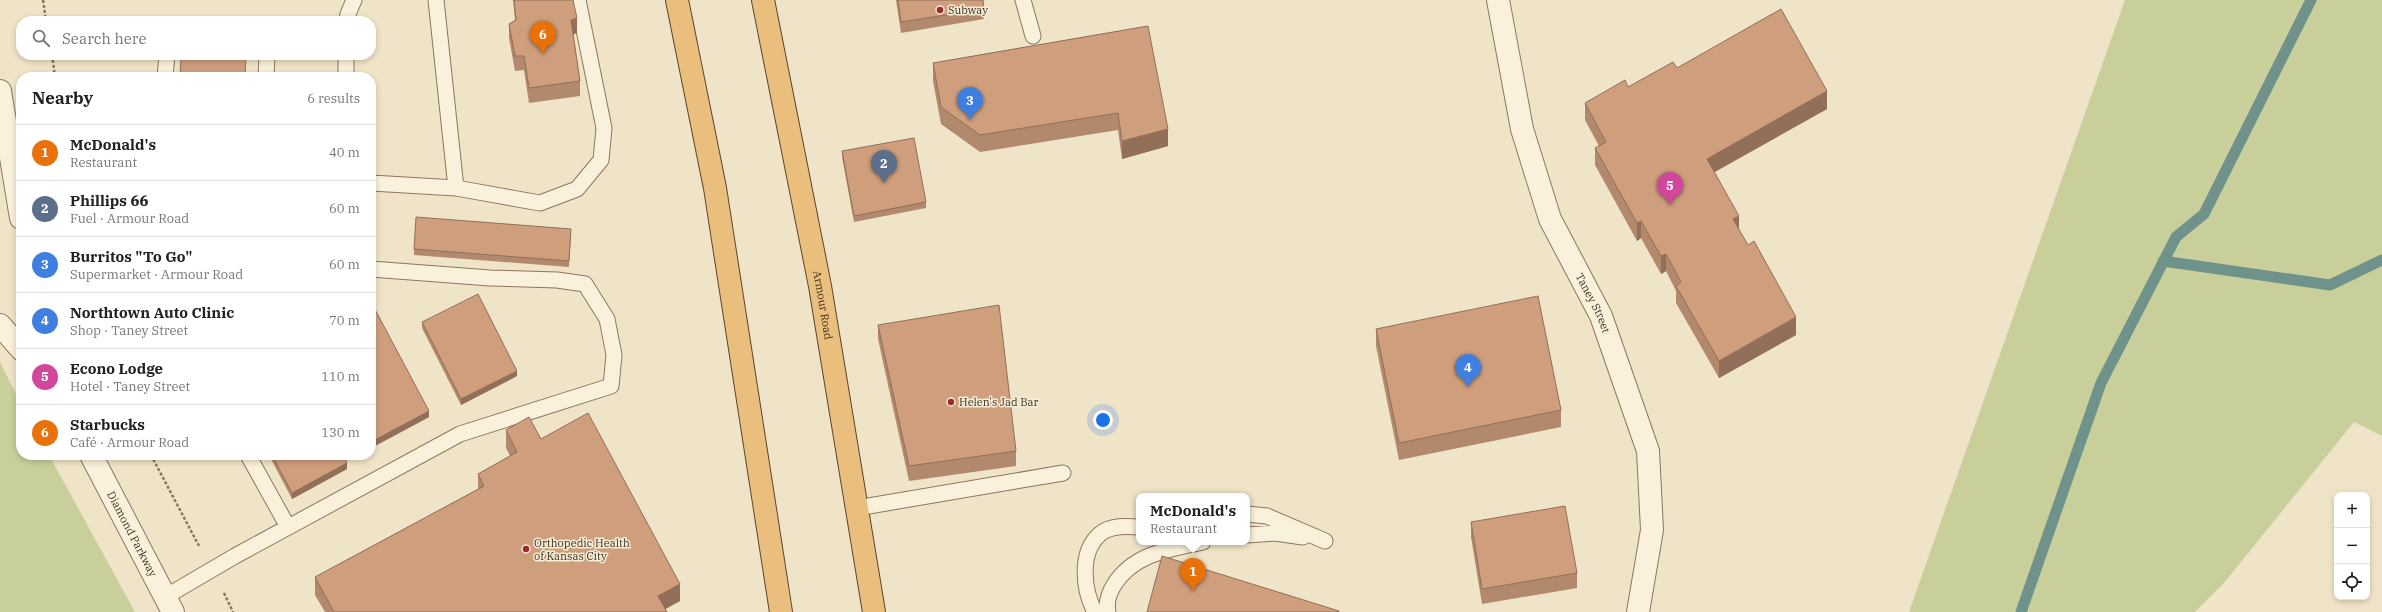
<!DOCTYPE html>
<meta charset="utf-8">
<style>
:root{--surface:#fff;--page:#f6f6f6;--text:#222;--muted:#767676;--line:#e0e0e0;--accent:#d93025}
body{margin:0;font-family:"IBM Plex Serif",serif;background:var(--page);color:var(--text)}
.controls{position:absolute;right:12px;bottom:12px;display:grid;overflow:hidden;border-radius:8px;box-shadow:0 2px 6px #0003}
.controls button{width:36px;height:36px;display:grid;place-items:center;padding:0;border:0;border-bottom:1px solid var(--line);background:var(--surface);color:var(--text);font:20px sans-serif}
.you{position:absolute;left:1103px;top:420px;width:14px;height:14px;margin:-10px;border:3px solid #fff;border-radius:50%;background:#1a73e8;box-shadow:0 0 0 6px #1a73e833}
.badge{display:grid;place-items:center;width:26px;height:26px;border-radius:50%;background:var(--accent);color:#fff;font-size:13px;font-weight:700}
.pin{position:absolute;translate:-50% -33px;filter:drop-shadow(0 1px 2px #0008)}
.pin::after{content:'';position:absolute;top:21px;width:14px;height:12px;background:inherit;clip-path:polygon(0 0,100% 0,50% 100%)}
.popup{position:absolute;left:1136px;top:493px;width:114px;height:52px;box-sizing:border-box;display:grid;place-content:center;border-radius:8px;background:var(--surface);filter:drop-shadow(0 1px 3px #0005);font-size:13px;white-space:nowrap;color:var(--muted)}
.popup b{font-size:15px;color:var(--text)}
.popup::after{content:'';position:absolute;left:50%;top:100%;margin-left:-8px;border:8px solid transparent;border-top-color:var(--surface)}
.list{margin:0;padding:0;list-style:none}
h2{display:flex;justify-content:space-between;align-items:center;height:52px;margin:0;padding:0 16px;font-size:17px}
h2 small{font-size:13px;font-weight:400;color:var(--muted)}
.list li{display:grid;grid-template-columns:26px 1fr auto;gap:12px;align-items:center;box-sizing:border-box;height:56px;padding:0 16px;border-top:1px solid var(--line)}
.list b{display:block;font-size:15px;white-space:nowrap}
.list p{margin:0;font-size:13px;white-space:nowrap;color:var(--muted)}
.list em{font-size:13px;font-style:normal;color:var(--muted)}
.icon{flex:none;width:22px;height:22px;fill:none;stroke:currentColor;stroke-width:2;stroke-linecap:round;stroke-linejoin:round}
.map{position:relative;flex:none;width:2382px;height:612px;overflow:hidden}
.search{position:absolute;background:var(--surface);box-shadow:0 2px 6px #0003;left:16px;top:16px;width:360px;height:44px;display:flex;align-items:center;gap:10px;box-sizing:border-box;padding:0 14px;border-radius:16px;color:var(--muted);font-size:15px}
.panel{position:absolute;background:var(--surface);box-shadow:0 2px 6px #0003;left:16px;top:72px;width:360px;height:388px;border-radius:16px}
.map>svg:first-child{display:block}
.green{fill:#c9cf9b}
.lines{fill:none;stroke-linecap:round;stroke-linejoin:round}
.stream{stroke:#6f938a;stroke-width:11}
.service-casing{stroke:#8d765c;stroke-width:17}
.minor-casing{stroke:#8d765c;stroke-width:24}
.tertiary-casing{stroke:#8d765c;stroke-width:24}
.trunk-casing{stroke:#5b4430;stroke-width:24}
.path{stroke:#8d765c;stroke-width:2.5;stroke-dasharray:3 2;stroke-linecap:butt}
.service{stroke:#faf1dc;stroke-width:15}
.minor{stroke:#faf1dc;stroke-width:22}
.tertiary{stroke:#faf1dc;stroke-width:22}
.trunk{stroke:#eabe7c;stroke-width:22}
.wall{fill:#b2896c}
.shaded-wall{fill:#916f58}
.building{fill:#cf9f7d;stroke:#916f58}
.poi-dot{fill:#9e2a2b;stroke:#f7eed8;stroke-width:1.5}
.labels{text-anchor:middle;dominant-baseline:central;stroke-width:3;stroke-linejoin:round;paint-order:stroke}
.poi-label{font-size:11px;fill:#3d2e20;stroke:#f7eed8;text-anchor:start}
.street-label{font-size:11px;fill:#3d2e20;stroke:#f7eed8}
</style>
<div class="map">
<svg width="2382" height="612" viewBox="0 0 2382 612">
<rect width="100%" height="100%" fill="#f0e4c8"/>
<path class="green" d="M 2125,0 L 2382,0 L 2382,436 L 2354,422 L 2224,583 L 2195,612 L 1909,612 Z
M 0,362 L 21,404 L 21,455 L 49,455 L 135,612 L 0,612 Z"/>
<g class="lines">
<path class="stream" d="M 2163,261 L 2330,285 L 2382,260
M 2021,612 L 2101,383 L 2176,237 L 2204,214 L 2311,0"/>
<defs>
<path id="service" d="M 436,0 L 456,188
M 1023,0 L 1033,36
M 347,21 L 348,14 L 354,0
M 165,77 L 167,55
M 266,77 L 267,55
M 346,77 L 346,55
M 371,183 L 456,188 L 540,203 L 577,189 L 601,160 L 604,128 L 578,0
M 248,455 L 288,527
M 857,508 L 1063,473
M 1247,514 L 1267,516 L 1325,541
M 1247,535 L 1275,533 L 1303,537
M 165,597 L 235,556 L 460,434 L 611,386 L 614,355 L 607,319 L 585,284 L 557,280 L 490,278 L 371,269
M 1095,612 C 1083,590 1079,552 1100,534 C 1110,525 1127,526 1139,527
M 1108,612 C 1106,603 1109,593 1114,585 C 1133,554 1169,549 1203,542"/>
<g id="minor">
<path id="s1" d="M 1498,0 L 1522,129 L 1550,219 L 1601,316 L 1648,451 L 1652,530 L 1638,612"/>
</g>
<g id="tertiary">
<path d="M 0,91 L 21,218"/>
<path d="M 0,325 L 21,349"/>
<path id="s2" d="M 91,455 L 173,612"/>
</g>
<g id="trunk">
<path d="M 677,0 L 715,188 L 781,612"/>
<path id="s3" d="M 763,0 L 820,286 L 874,612"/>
</g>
</defs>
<use href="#service" class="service-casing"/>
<use href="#minor" class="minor-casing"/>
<use href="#tertiary" class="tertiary-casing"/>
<use href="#trunk" class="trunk-casing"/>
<path class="path" d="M 43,0 L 46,21
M 52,55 L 55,77
M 151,455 L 199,546
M 224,593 L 233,612"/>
<use href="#service" class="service"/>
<use href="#minor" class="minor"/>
<use href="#tertiary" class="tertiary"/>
<use href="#trunk" class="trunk"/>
</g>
<path class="wall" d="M 513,0 L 573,0 L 577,33 L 573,34 L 580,81 L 580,96 L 529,103 L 524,70 L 515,71 L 509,38 L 509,24 L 515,20 Z
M 896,0 L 983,0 L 984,9 L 984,19 L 901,33 Z
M 1148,26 L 1168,146 L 1122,159 L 1118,130 L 980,152 L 941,124 L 933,81 L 933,63 Z
M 1677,68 L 1827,109 L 1715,172 L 1739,230 L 1796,335 L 1719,378 L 1676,303 L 1676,291 L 1666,271 L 1661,274 L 1641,238 L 1637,241 L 1595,165 L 1595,148 L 1599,146 L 1585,120 L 1585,103 L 1628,87 Z
M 842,151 L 926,202 L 926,208 L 854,222 L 842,157 Z
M 571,234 L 569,267 L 414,255 L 414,249 Z
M 371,302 L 429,417 L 373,447 L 371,444 Z
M 422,322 L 517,376 L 461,405 L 422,328 Z
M 878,325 L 1016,451 L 1016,466 L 909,481 L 878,339 Z
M 1376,329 L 1561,410 L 1561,427 L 1399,460 L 1376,346 Z
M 506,430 L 541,439 L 680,601 L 665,609 L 667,612 L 325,612 L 315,595 L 315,577 L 478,489 L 478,474 L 510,456 L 506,448 Z
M 269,455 L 343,455 L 347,469 L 292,499 Z
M 1471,522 L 1577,573 L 1577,588 L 1482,604 L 1471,537 Z"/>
<path class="shaded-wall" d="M 577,18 L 577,33 L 571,35 L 571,20 Z
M 1827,91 L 1827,109 L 1707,176 L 1707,159 Z
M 1168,129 L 1168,146 L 1122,159 L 1122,141 Z
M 1739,216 L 1739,233 L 1733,219 Z
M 1641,221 L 1641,238 L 1637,241 L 1637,223 Z
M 1666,254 L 1666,271 L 1661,274 L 1661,256 Z
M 1796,317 L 1796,335 L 1719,378 L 1719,361 Z
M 517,371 L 517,376 L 461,405 L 461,399 Z
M 429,411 L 429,417 L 373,447 L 373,441 Z
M 347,463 L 347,469 L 292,499 L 292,493 Z
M 680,584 L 680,601 L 660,612 L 658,596 Z"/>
<path class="building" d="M 514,0 L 573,0 L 577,18 L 571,20 L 580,81 L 529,88 L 524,56 L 515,56 L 509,24 L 516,20 Z
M 898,0 L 983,0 L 984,9 L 901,22 Z
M 1781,9 L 1827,91 L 1707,159 L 1739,216 L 1733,219 L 1748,245 L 1754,241 L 1796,317 L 1719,361 L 1676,286 L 1681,282 L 1666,254 L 1661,256 L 1641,221 L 1637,223 L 1595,148 L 1606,142 L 1585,103 L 1625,80 L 1628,87 L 1673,62 L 1677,68 Z
M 1148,26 L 1168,129 L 1122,141 L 1118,113 L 980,135 L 941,107 L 933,63 Z
M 181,55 L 246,55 L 245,77 L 180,77 Z
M 914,138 L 926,202 L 854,216 L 842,151 Z
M 416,217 L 571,229 L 569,261 L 414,249 Z
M 478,294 L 517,371 L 461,399 L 422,322 Z
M 1538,296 L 1561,410 L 1399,443 L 1376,329 Z
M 371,302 L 429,411 L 373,441 L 371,438 Z
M 999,305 L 1016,451 L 909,466 L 878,325 Z
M 588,413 L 680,584 L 658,596 L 667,612 L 334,612 L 315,577 L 484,486 L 478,474 L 517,452 L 506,430 L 529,417 L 541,439 Z
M 272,455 L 343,455 L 347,463 L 292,493 Z
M 1565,506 L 1577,573 L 1482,589 L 1471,522 Z
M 1162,556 L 1339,611 L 1339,612 L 1147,612 Z"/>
<g class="poi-dot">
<circle cx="940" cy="10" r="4"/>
<circle cx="951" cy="402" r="4"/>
<circle cx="526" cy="549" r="4"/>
</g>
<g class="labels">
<g class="poi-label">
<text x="948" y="10">Subway</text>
<text x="959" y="402">Helen's Jad Bar</text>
<text x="534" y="543">Orthopedic Health<tspan x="534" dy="13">of Kansas City</tspan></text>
</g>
<g class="street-label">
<text stroke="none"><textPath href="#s1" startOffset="320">Taney Street</textPath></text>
<text stroke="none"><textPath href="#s3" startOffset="311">Armour Road</textPath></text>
<text stroke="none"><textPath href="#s2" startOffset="89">Diamond Parkway</textPath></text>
</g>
</g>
</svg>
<div class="controls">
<button>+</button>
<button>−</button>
<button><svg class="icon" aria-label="locate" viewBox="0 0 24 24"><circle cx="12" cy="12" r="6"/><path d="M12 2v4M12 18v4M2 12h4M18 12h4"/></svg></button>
</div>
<div class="you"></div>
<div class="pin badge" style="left:1193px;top:591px;background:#e8710a">1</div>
<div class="popup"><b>McDonald's</b>Restaurant</div>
<div class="pin badge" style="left:884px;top:183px;background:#5c6f8a">2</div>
<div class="pin badge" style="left:970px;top:120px;background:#3f7fe0">3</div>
<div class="pin badge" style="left:1468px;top:387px;background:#3f7fe0">4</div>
<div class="pin badge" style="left:1670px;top:205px;background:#d1479c">5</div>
<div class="pin badge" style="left:543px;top:54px;background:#e8710a">6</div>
<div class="search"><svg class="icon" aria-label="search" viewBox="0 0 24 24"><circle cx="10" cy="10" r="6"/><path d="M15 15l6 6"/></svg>Search here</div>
<section class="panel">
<h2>Nearby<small>6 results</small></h2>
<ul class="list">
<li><span class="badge" style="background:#e8710a">1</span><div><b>McDonald's</b><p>Restaurant</p></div><em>40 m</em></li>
<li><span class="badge" style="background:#5c6f8a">2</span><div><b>Phillips 66</b><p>Fuel · Armour Road</p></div><em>60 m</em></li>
<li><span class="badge" style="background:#3f7fe0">3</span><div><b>Burritos &quot;To Go&quot;</b><p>Supermarket · Armour Road</p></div><em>60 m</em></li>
<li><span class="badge" style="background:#3f7fe0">4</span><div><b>Northtown Auto Clinic</b><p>Shop · Taney Street</p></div><em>70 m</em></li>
<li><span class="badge" style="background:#d1479c">5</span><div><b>Econo Lodge</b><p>Hotel · Taney Street</p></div><em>110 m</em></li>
<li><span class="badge" style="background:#e8710a">6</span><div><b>Starbucks</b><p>Café · Armour Road</p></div><em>130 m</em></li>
</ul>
</section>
</div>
